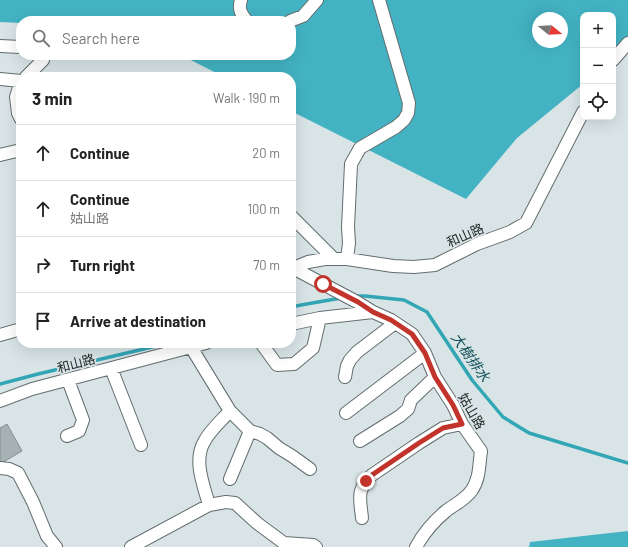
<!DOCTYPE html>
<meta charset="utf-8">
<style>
:root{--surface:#fff;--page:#f2f2f2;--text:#222;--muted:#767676;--line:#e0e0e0}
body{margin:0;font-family:Barlow,"Noto Sans TC",sans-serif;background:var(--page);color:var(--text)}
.controls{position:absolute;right:12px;top:12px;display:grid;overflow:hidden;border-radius:8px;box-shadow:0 4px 16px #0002}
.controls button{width:36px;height:36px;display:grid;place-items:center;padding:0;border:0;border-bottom:1px solid var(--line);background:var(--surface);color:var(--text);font:20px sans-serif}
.compass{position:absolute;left:532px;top:12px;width:36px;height:36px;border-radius:50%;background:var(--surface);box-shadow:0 4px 16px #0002;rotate:108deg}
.stop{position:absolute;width:12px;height:12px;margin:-9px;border:3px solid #c2342b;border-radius:50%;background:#fff}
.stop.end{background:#c2342b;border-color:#fff;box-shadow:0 1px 4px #0008}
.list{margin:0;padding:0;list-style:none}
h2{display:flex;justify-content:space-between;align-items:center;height:52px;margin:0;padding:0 16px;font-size:17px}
h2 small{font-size:13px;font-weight:400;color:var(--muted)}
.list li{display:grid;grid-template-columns:26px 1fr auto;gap:12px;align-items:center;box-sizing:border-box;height:56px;padding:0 16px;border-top:1px solid var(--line)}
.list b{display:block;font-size:15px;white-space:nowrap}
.list p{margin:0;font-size:13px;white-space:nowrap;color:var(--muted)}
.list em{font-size:13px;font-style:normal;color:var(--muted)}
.icon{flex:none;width:22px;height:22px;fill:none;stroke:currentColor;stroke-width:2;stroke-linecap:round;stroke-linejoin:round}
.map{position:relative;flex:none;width:628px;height:547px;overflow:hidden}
.search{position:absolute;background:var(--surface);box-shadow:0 4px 16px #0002;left:16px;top:16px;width:280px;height:44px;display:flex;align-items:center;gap:10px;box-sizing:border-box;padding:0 14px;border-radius:16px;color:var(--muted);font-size:15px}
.panel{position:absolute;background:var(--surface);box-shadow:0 4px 16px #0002;left:16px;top:72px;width:280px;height:276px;border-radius:16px}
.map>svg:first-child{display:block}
.forest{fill:#43b3c3;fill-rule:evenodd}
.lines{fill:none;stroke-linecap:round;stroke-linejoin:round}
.stream{stroke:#33a6b6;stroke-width:3.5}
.building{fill:#a6b1b3;stroke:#859092}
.minor-casing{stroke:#636d6f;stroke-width:14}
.minor{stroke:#fff;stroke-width:12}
.route{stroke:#c2342b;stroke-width:5}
.labels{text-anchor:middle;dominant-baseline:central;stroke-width:3.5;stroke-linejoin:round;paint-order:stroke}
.street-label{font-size:13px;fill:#242829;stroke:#d8e4e6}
.water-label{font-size:14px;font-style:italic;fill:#0d4f58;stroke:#d8e4e6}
</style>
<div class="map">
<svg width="628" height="547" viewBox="0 0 628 547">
<rect width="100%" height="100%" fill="#d8e4e6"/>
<path class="forest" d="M 0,0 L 628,0 L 628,46 L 613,59 L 613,15 L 583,15 L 583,84 L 517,138 L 466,199 L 291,111 L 291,77 L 224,77 L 181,55 L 291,55 L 291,21 L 21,21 L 21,23 L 0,22 ZM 538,18 L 562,18 L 562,42 L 538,42 Z
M 628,531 L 628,547 L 529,547 L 530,542 Z"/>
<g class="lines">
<path class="stream" d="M 355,296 L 365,296 L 404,300 L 427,312 L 472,380 L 503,417 L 529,433 L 628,463
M 291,307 L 301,305 L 341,298
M 0,384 L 38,374 L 169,343"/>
</g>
<path class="building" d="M 7,424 L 22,451 L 0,464 L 0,428 Z"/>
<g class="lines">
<defs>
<path id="minor" d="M 241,0 C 238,9 241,14 247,21
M 290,21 L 303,16 L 317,0
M 0,46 L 21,47
M 613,60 L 628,43
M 26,77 L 43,60 L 42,55
M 0,79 L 21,81
M 21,81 L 16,97 L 18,113 L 21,119
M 0,155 L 21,150
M 291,216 L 334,259
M 347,259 L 349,243 L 348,227 L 351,164 L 360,148 L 396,127 L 404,120 L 408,113 L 409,103 L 379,0
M 293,268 L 357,302 L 373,312 L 391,320 L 412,334 L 425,353 L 435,377 L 453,405 L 462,424 L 481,451 C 479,464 480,478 472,490 C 465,500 455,504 446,511 C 434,521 423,534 416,547
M 291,269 L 308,262 L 325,259 L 347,259 L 393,266 L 414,267 L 435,265 L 477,244 L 510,232 L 526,223 L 583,112
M 291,324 L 320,318 L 373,312
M 0,335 L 21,329
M 261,343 L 277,365 L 294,364 L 313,348 L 320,318
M 191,347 L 230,411 L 250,431 L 260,434 L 267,438 L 279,448 L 292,456 L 310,469
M 111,368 L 141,445
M 345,377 L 347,366 L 350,360 L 357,352 L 395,323
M 0,401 L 32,389 L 206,343
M 346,413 L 425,353
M 67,436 L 79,431 L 83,420 L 68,380
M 360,441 L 400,416 L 408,409 L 411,400 L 435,377
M 0,468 L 9,469 L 18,473 L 33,502 L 47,536 L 56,547
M 230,479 L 250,431
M 209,505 C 204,486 193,461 204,442 C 210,430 221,421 230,411
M 362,518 C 360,498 356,490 372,475 L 419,443 L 443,428 L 462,424
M 131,547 L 209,505 L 226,502 L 235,503 L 257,523 L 284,543 L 313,545 L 316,547"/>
</defs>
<use href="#minor" class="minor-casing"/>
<use href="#minor" class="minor"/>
</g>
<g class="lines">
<path class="route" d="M 323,284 L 358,302 L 373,312 L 391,320 L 412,334 L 425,353 L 435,377 L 453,405 L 462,424 L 443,428 L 419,443 L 372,475 L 366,481"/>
</g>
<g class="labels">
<g class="street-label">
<text transform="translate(465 235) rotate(-24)">和山路</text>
<text transform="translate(76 363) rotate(-15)">和山路</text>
<text transform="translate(472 411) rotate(60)">姑山路</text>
</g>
<g class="water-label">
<text transform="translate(471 357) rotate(55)">大樹排水</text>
</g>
</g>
</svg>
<div class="controls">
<button>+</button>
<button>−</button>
<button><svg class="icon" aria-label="locate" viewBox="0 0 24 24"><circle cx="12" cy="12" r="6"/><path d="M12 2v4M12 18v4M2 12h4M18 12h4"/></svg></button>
</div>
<svg class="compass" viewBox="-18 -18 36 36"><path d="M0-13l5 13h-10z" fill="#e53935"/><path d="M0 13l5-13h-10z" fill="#767676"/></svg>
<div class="stop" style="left:323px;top:284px"></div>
<div class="stop end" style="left:366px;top:481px"></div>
<div class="search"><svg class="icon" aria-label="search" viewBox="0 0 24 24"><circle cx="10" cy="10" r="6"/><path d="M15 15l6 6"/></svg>Search here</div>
<section class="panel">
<h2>3 min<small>Walk · 190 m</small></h2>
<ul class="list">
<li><svg class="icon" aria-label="ahead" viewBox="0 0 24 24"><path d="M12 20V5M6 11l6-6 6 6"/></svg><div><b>Continue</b></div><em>20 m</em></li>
<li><svg class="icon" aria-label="ahead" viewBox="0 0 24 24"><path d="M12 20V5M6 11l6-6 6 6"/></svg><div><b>Continue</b><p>姑山路</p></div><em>100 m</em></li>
<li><svg class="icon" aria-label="right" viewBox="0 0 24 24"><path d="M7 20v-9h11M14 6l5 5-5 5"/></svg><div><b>Turn right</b></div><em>70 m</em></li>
<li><svg class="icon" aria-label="arrive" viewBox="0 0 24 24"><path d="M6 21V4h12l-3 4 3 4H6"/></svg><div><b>Arrive at destination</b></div></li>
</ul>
</section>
</div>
